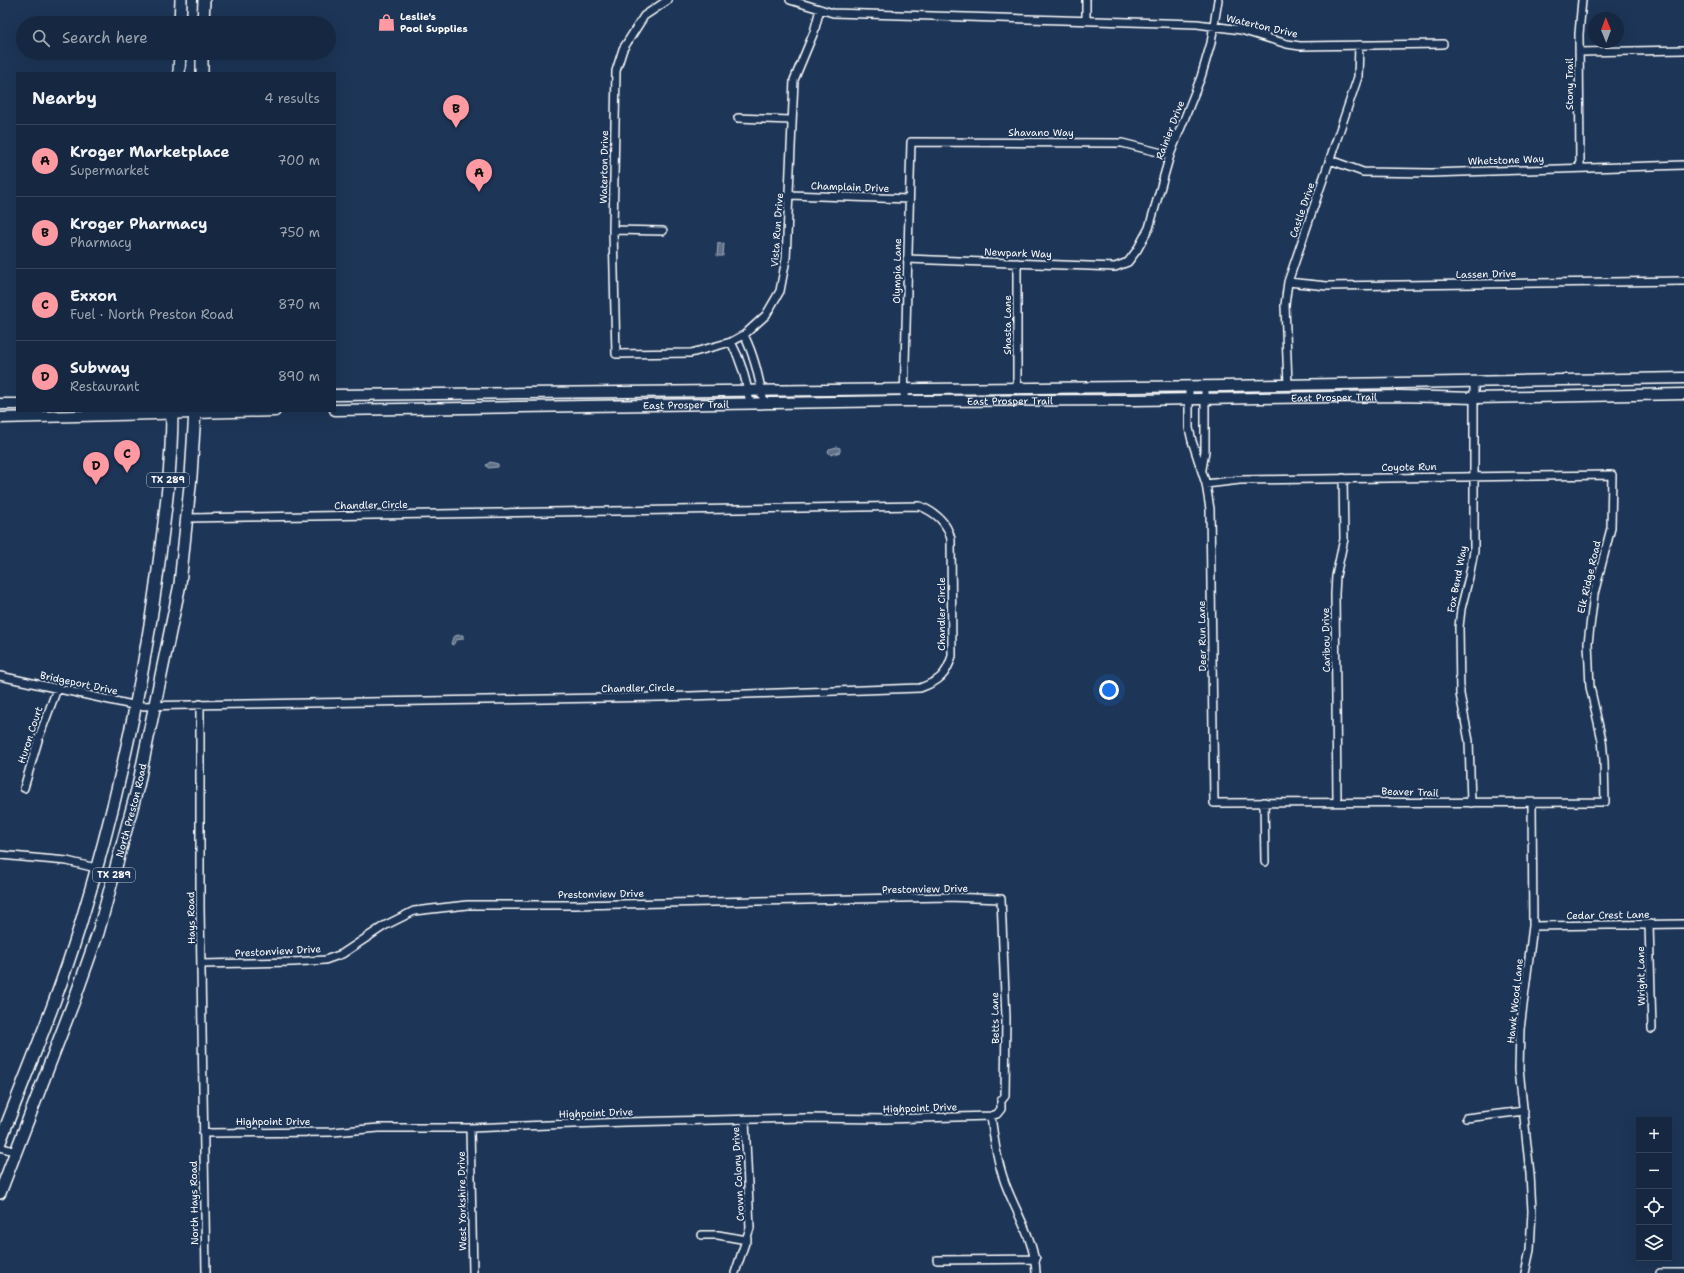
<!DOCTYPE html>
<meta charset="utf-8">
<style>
:root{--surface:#162841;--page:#23344c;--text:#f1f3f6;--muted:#9ea6b1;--line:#35445a;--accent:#ff9aa2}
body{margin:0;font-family:"Shantell Sans",sans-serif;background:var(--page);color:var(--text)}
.controls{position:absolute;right:12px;bottom:12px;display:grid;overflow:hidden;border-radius:0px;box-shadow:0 4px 16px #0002}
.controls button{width:36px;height:36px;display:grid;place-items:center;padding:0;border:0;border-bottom:1px solid var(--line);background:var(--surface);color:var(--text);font:20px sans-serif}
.compass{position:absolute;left:1588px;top:12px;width:36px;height:36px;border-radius:50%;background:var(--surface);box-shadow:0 4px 16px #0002;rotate:359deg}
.you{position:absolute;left:1109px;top:690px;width:14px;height:14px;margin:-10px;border:3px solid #fff;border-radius:50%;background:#1a73e8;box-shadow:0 0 0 6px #1a73e833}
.badge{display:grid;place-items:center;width:26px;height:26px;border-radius:50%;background:var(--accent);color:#111;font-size:13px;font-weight:700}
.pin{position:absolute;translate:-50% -33px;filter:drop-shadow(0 1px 2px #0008)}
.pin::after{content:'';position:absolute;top:21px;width:14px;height:12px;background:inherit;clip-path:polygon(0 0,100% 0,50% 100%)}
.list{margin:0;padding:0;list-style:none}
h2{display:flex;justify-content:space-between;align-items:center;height:52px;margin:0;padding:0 16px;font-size:17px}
h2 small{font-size:13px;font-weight:400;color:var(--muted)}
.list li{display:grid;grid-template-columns:26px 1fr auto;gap:12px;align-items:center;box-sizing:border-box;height:72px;padding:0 16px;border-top:1px solid var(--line)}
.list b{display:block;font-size:15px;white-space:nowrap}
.list p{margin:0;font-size:13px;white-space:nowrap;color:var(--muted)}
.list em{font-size:13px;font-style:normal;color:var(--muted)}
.icon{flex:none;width:22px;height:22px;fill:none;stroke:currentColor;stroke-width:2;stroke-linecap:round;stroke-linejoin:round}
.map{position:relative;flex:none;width:1684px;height:1273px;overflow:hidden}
.search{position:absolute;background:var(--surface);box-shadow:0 4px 16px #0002;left:16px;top:16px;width:320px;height:44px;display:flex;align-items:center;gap:10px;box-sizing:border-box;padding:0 14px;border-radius:22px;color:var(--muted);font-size:15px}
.panel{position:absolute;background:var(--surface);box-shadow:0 4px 16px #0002;left:16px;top:72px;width:320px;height:340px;border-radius:0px}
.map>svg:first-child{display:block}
.water{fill:#617289;stroke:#a0aab8}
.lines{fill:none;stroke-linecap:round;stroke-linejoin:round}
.street-casing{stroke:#fff;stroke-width:10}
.secondary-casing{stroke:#fff;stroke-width:13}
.primary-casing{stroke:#fff;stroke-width:14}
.street{stroke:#1d3557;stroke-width:7}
.secondary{stroke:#1d3557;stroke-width:10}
.primary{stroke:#1d3557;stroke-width:11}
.labels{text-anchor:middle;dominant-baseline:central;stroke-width:4;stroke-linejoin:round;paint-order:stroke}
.shield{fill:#1d3557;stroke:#bbc2cd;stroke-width:1}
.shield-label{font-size:9px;font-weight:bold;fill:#fff}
.poi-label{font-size:10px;font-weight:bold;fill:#fff;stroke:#1d3557;text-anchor:start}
.street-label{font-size:10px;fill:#fff;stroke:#1d3557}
</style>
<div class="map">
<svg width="1684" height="1273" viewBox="0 0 1684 1273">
<rect width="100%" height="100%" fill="#1d3557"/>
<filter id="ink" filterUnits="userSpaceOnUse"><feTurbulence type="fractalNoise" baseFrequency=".025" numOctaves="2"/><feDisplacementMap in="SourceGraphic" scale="8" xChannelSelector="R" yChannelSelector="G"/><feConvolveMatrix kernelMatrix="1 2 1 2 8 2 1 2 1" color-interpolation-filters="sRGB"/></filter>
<g filter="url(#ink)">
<path class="water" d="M 718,243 L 724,244 L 723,256 L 717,256 Z
M 837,447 L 840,448 L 840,452 L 831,455 L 828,452 L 829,449 Z
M 490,462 L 498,464 L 498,467 L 488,468 L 486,465 Z
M 458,635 L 463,635 L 463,639 L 456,640 L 453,645 L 451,644 L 453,637 Z"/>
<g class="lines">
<defs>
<path id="street" d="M 668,0 L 644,16 L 623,49 L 616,71 L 613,230 L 616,354 L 691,353 L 731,342 L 744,335 L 766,315 L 780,291 L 786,259 L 794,80 L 814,32 L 820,9
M 790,0 L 833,13 L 1197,24 L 1241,30 L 1287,44 L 1300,46 L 1443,44
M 1086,0 L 1086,19
M 1579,52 L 1684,50
M 738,118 L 791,120
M 1330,160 L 1363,172 L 1431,173 L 1684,165
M 1580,167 L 1579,34 L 1582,0
M 789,195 L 909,199
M 613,230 L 663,231
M 907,259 L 1115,267 L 1128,262 L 1137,250 L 1149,228 L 1170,155 L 1201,77 L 1211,43 L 1218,0
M 1017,263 L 1017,387
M 1288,282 L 1327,286 L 1684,281
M 744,335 C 755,357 759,379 764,403
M 731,342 C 742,362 747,381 750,404
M 1288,385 L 1285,305 L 1288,282 L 1358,77 L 1359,45
M 1189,386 L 1189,428 L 1192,441 L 1206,484 L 1210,509 L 1214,803 L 1605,802 L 1604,761 L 1602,740 L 1590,687 L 1588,643 L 1594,594 L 1611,528 L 1612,475 L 1240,480 L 1206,484
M 904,401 L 911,142 L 1122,143 L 1170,155
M 1202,469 L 1205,451 L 1205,386
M 0,676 L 137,706 L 661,697 L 920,688 C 939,681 946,676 952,656 L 951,539 C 947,522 936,513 920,506 L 188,518
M 200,704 L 200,908 L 206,1273
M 24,788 L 39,737 L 57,689
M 1337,801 L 1335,594 L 1336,576 L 1344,539 L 1343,478
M 1264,802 L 1265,862
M 1471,803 L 1469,741 L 1460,694 L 1459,627 L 1461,609 L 1469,577 L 1474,551 L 1474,381
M 0,855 L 67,861 L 96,868
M 1649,924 L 1652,1029
M 1533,926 L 1684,924
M 202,964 L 293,962 L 325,960 L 342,954 L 384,926 L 414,911 L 467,905 L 575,905 L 948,897 L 1001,899 L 1006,1018 L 1005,1096 L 1001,1101 L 1001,1109 L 997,1114 L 991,1116 L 885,1119 L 805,1118 L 625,1122 L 470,1128 L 379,1128 L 333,1132 L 203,1133
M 991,1116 C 994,1139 997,1161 1005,1183 C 1016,1213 1035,1240 1036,1273
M 1466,1118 L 1524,1111
M 470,1128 L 473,1273
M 0,1147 L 16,1152
M 702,1235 L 718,1235 L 747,1240
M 937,1260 L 1036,1259
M 735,1273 L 750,1228 L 745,1120
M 1525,1273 L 1530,1250 L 1532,1211 L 1530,1174 L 1519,1069 L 1520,1029 L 1533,926 L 1532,803
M 1660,1273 L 1684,1273"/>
<g id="secondary">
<path d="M 335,395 L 1224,386 L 1684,378"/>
<path d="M 0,404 L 17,404"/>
<path id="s1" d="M 335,410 L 904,401 L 1135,400 L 1400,396 L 1474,398 L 1684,394"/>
<path d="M 0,418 L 275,411"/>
</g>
<g id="primary">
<path d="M 180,23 L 181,0"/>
<path d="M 203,23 L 204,0"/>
<path d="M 179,73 L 180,53"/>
<path d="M 202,73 L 202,53"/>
<path d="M 0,1142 C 27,1071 57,1001 79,929 C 115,811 142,692 158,570 C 165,517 172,464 172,411"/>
<path id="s2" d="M 0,1193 L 75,998 L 98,933 L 138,786 L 180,584 L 191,476 L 195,411"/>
</g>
</defs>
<use href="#street" class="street-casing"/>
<use href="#secondary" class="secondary-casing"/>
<use href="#primary" class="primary-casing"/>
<use href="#street" class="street"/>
<use href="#secondary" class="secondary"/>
<use href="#primary" class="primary"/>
</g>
</g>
<defs>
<symbol id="shop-bare" viewBox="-9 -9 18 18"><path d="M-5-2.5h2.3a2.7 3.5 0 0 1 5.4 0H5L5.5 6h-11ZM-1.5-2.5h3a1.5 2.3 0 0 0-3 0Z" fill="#ff9aa2" stroke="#1d3557" stroke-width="2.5" paint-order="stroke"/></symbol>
</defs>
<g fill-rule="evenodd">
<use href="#shop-bare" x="374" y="10" width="25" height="25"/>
</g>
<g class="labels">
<g class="shield">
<rect x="147" y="473" width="42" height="14" rx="3"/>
<rect x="93" y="868" width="42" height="14" rx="3"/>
</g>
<g class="shield-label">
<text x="168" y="480">TX 289</text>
<text x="114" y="875">TX 289</text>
</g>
<g class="poi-label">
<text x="400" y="16">Leslie's<tspan x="400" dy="12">Pool Supplies</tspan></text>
</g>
<g class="street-label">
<text transform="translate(1262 26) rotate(13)">Waterton Drive</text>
<text transform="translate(1569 84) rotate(-90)">Stony Trail</text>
<text transform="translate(1170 130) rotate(-69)">Rainier Drive</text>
<text x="1041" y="132">Shavano Way</text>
<text transform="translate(1506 160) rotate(-2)">Whetstone Way</text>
<text transform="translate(604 167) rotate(-89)">Waterton Drive</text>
<text transform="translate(850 187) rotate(2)">Champlain Drive</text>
<text transform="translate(1302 210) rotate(-71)">Castle Drive</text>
<text transform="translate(777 230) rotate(-86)">Vista Run Drive</text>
<text transform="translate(1018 253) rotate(2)">Newpark Way</text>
<text transform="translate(897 271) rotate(-89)">Olympia Lane</text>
<text transform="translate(1486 274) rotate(-1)">Lassen Drive</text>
<text transform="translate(1007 325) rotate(-90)">Shasta Lane</text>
<text stroke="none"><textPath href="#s1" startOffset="999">East Prosper Trail</textPath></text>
<text stroke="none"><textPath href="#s1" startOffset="675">East Prosper Trail</textPath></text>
<text stroke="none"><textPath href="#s1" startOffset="351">East Prosper Trail</textPath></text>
<text transform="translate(1409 467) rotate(-1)">Coyote Run</text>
<text transform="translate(371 505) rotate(-1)">Chandler Circle</text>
<text transform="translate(1589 577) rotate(-77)">Elk Ridge Road</text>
<text transform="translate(1457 579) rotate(-79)">Fox Bend Way</text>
<text transform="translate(941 614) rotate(-90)">Chandler Circle</text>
<text transform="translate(1202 636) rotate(-91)">Deer Run Lane</text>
<text transform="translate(1326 640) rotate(-91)">Caribou Drive</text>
<text transform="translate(79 683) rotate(12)">Bridgeport Drive</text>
<text transform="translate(638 688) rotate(-1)">Chandler Circle</text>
<text transform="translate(30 735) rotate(-72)">Huron Court</text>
<text transform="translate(1410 792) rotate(2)">Beaver Trail</text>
<text stroke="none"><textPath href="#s2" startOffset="405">North Preston Road</textPath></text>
<text transform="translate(925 889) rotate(-1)">Prestonview Drive</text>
<text transform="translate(601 894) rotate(-1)">Prestonview Drive</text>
<text transform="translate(1608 915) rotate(-1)">Cedar Crest Lane</text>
<text transform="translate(191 918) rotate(-91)">Hays Road</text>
<text transform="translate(278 951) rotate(-3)">Prestonview Drive</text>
<text transform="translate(1641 976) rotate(-91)">Wright Lane</text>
<text transform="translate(1515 1001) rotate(-84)">Hawk Wood Lane</text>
<text transform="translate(995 1018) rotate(-91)">Betts Lane</text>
<text transform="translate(920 1108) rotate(-2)">Highpoint Drive</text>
<text transform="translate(596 1113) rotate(-2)">Highpoint Drive</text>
<text x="273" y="1121">Highpoint Drive</text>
<text transform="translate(738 1174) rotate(-93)">Crown Colony Drive</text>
<text transform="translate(462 1201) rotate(-91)">West Yorkshire Drive</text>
<text transform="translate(194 1203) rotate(-91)">North Hays Road</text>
</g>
</g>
</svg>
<div class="controls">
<button>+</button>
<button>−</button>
<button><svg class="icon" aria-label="locate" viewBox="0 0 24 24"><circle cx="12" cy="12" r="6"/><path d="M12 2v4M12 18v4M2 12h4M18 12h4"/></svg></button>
<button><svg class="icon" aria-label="layers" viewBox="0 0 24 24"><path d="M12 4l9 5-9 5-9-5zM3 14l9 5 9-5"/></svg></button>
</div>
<svg class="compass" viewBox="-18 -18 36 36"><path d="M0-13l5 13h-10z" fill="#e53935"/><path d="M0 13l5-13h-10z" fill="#9ea6b1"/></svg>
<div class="you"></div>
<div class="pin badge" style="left:479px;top:192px">A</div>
<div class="pin badge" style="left:456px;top:128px">B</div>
<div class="pin badge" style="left:127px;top:473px">C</div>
<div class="pin badge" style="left:96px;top:485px">D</div>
<div class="search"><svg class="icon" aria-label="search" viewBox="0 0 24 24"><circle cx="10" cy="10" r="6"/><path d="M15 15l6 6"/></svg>Search here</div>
<section class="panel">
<h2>Nearby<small>4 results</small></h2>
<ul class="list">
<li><span class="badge">A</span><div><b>Kroger Marketplace</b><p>Supermarket</p></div><em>700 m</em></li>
<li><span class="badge">B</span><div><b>Kroger Pharmacy</b><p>Pharmacy</p></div><em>750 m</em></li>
<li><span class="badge">C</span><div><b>Exxon</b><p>Fuel · North Preston Road</p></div><em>870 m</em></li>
<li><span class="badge">D</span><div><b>Subway</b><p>Restaurant</p></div><em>890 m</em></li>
</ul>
</section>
</div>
